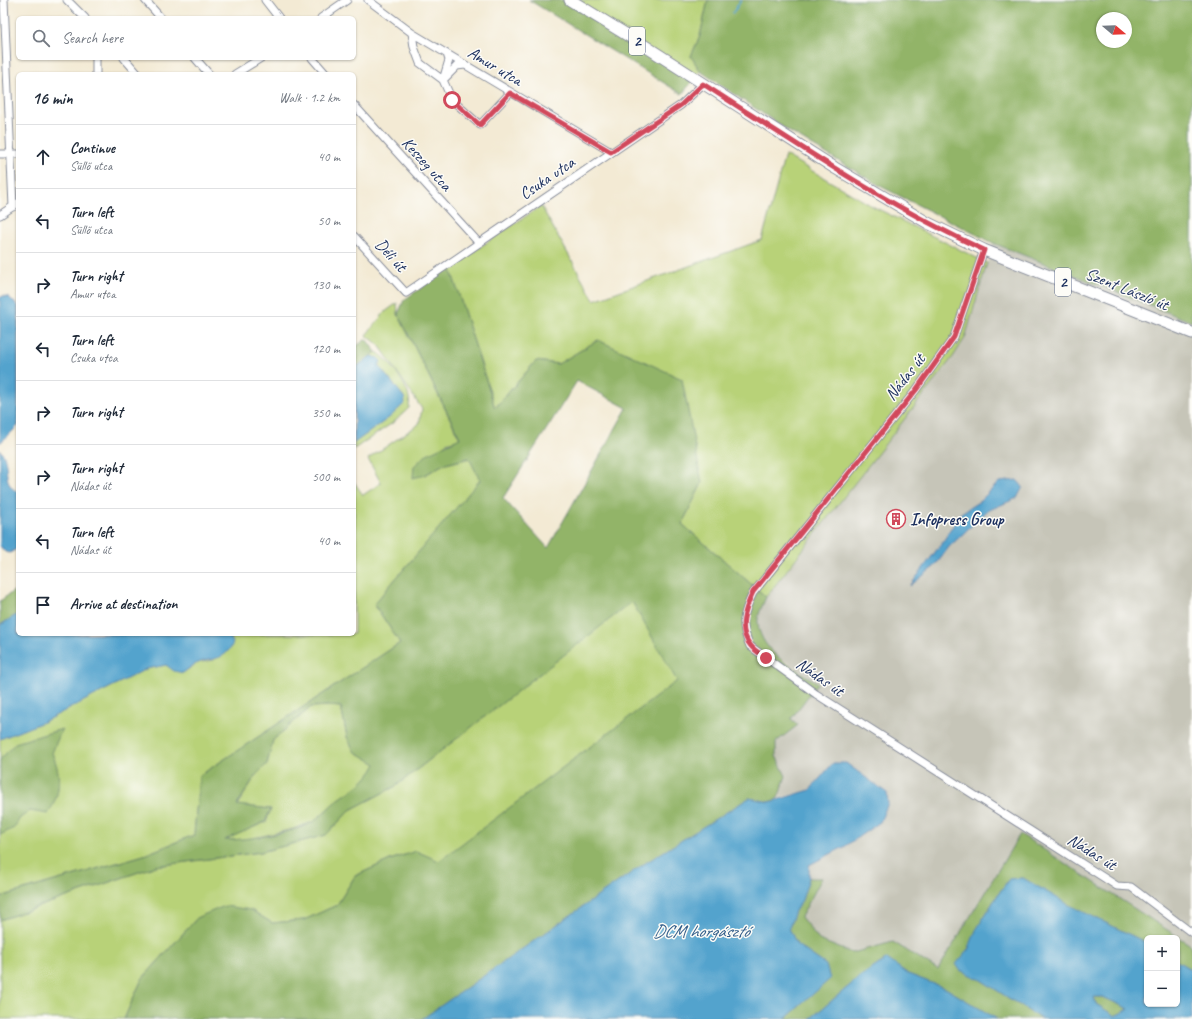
<!DOCTYPE html>
<meta charset="utf-8">
<style>
:root{--surface:#fff;--page:#f2f2f3;--text:#1f2937;--muted:#747a83;--line:#e0e1e3}
body{margin:0;font-family:Caveat,sans-serif;background:var(--page);color:var(--text)}
.controls{position:absolute;right:12px;bottom:12px;display:grid;overflow:hidden;border-radius:6px;box-shadow:0 1px 3px #0004}
.controls button{width:36px;height:36px;display:grid;place-items:center;padding:0;border:0;border-bottom:1px solid var(--line);background:var(--surface);color:var(--text);font:20px sans-serif}
.compass{position:absolute;left:1096px;top:12px;width:36px;height:36px;border-radius:50%;background:var(--surface);box-shadow:0 1px 3px #0004;rotate:109deg}
.stop{position:absolute;width:12px;height:12px;margin:-9px;border:3px solid #d1495b;border-radius:50%;background:#fff}
.stop.end{background:#d1495b;border-color:#fff;box-shadow:0 1px 4px #0008}
.list{margin:0;padding:0;list-style:none}
h2{display:flex;justify-content:space-between;align-items:center;height:52px;margin:0;padding:0 16px;font-size:17px}
h2 small{font-size:13px;font-weight:400;color:var(--muted)}
.list li{display:grid;grid-template-columns:26px 1fr auto;gap:12px;align-items:center;box-sizing:border-box;height:64px;padding:0 16px;border-top:1px solid var(--line)}
.list b{display:block;font-size:15px;white-space:nowrap}
.list p{margin:0;font-size:13px;white-space:nowrap;color:var(--muted)}
.list em{font-size:13px;font-style:normal;color:var(--muted)}
.icon{flex:none;width:22px;height:22px;fill:none;stroke:currentColor;stroke-width:2;stroke-linecap:round;stroke-linejoin:round}
.map{position:relative;flex:none;width:1192px;height:1019px;overflow:hidden}
.search{position:absolute;background:var(--surface);box-shadow:0 1px 3px #0004;left:16px;top:16px;width:340px;height:44px;display:flex;align-items:center;gap:10px;box-sizing:border-box;padding:0 14px;border-radius:6px;color:var(--muted);font-size:15px}
.panel{position:absolute;background:var(--surface);box-shadow:0 1px 3px #0004;left:16px;top:72px;width:340px;height:564px;border-radius:6px}
.map>svg:first-child{display:block}
.industrial{fill:#c6c5b8}
.green{fill:#b8d278;stroke:#6a806b}
.forest{fill:#92b468;stroke:#567263;fill-rule:evenodd}
.water{fill:#53a3cd;stroke:#376996;fill-rule:evenodd}
.lines{fill:none;stroke-linecap:round;stroke-linejoin:round}
.stream{stroke:#53a3cd;stroke-width:2}
.minor-casing{stroke:#878c99;stroke-width:9}
.primary-casing{stroke:#878c99;stroke-width:13}
.minor{stroke:#fff;stroke-width:7}
.primary{stroke:#fff;stroke-width:11}
.route{stroke:#d1495b;stroke-width:5}
.labels{text-anchor:middle;dominant-baseline:central;stroke-width:3;stroke-linejoin:round;paint-order:stroke}
.shield{fill:#fdfcf7;stroke:#5f6c8c;stroke-width:1}
.shield-label{font-size:16px;font-weight:bold;fill:#1b2f5e}
.street-label{font-size:17px;fill:#1b2f5e;stroke:#fdfcf7}
.poi-label{font-size:17px;font-weight:bold;fill:#1b2f5e;stroke:#fdfcf7;text-anchor:start}
.water-label{font-size:18px;font-style:italic;fill:#315d8a;stroke:#fdfcf7}
</style>
<div class="map">
<svg width="1192" height="1019" viewBox="0 0 1192 1019">
<rect width="100%" height="100%" fill="#fdfcf7"/>
<filter id="ink" filterUnits="userSpaceOnUse"><feTurbulence type="fractalNoise" baseFrequency=".025" numOctaves="2"/><feDisplacementMap in="SourceGraphic" scale="8" xChannelSelector="R" yChannelSelector="G"/><feConvolveMatrix kernelMatrix="1 2 1 2 8 2 1 2 1" color-interpolation-filters="sRGB"/></filter>
<filter id="wash" filterUnits="userSpaceOnUse"><feTurbulence type="fractalNoise" baseFrequency=".012" numOctaves="4" result="noise"/><feDisplacementMap in="SourceGraphic" scale="16" xChannelSelector="R" yChannelSelector="G"/><feGaussianBlur stdDeviation="0.9" result="paint"/><feColorMatrix in="noise" values="0 0 0 0 0 0 0 0 0 0 0 0 0 0 0 0 0 1.4 0 .05"/><feComposite in="paint" operator="in"/></filter>
<g filter="url(#wash)">
<rect width="100%" height="100%" fill="#f3ead4"/>
<path class="industrial" d="M 993,243 L 1192,322 L 1192,946 L 1020,834 L 938,970 L 893,942 L 852,953 L 819,940 L 801,917 L 822,879 L 809,878 L 809,865 L 844,847 L 887,793 L 846,763 L 833,763 L 810,790 L 778,798 L 786,776 L 776,756 L 776,742 L 798,725 L 791,719 L 818,683 L 771,652 L 762,637 L 758,623 L 759,614 L 766,597 L 965,338 Z"/>
<path class="green" d="M 562,0 L 708,0 L 700,36 L 691,56 L 700,71 L 692,82 Z
M 785,155 L 872,206 L 987,263 L 965,338 L 953,357 L 766,597 L 682,524 L 702,483 L 598,340 L 558,364 L 536,361 L 495,408 L 450,267 L 541,206 L 594,300 L 762,240 Z
M 397,303 L 398,314 L 460,439 L 446,443 L 425,475 L 442,465 L 470,458 L 481,480 L 374,604 L 400,643 L 199,776 L 194,835 L 144,855 L 0,897 L 0,739 L 43,722 L 146,669 L 166,665 L 183,673 L 197,663 L 214,660 L 233,643 L 229,634 L 354,634 L 354,482 L 363,495 L 381,483 L 368,459 L 419,424 L 422,409 L 379,345 L 366,335 L 385,312 Z
M 376,352 C 387,356 408,386 409,398 C 410,401 409,405 409,408 L 394,422 L 354,449 L 354,443 L 390,417 L 404,397 L 381,369 L 378,358 L 371,356 Z
M 632,601 L 678,681 L 439,862 L 416,851 L 390,860 L 355,876 L 337,905 L 304,920 L 272,923 L 251,910 L 198,917 L 142,979 L 124,1019 L 0,1019 L 0,920 L 156,866 L 261,852 L 326,835 L 350,810 L 396,786 Z
M 329,706 L 341,707 L 347,737 L 377,764 L 365,782 L 338,800 L 313,822 L 293,829 L 245,840 L 223,840 L 266,822 L 271,809 L 237,806 L 256,775 L 267,764 L 273,740 L 311,707 Z"/>
<path class="forest" d="M 529,0 L 562,0 L 692,82 L 682,94 Z
M 708,0 L 1192,0 L 1192,322 L 993,243 L 882,187 L 790,132 L 700,71 L 691,56 L 700,36 ZM 1102,18 L 1126,18 L 1126,42 L 1102,42 Z
M 450,267 L 495,408 L 536,361 L 558,364 L 598,340 L 682,379 L 702,483 L 682,524 L 766,597 C 763,605 757,615 758,623 C 761,654 796,669 818,683 L 791,719 L 798,725 L 776,742 L 776,756 L 786,776 L 778,798 L 770,802 L 749,798 L 644,864 L 422,1019 L 124,1019 L 142,979 L 198,917 L 225,906 L 251,910 L 272,923 L 304,920 L 337,905 L 355,876 L 390,860 L 416,851 L 439,861 L 677,681 L 632,602 L 396,786 L 350,810 L 326,835 L 261,852 L 156,866 L 0,920 L 0,897 L 144,855 L 194,835 L 199,776 L 400,643 L 374,604 L 480,480 L 469,458 L 442,465 L 425,475 L 413,478 L 414,466 L 427,454 L 460,438 L 398,314 L 404,300 ZM 577,381 L 627,408 L 548,548 L 503,498 ZM 329,706 L 341,707 L 347,737 L 354,751 L 376,764 C 366,783 356,787 339,799 C 330,805 323,815 314,821 C 296,833 247,840 225,840 L 265,822 L 271,809 L 237,805 L 256,775 L 267,764 L 273,740 L 311,707 Z
M 366,339 L 376,352 L 354,369 L 354,348 Z
M 18,588 L 18,614 L 0,625 L 0,601 Z
M 62,729 L 52,753 C 62,776 61,793 48,814 L 30,811 L 20,818 L 14,828 L 0,835 L 0,760 L 15,743 Z
M 1020,834 L 1192,946 L 1192,970 L 1177,961 L 1177,938 L 1147,938 L 1147,943 L 1069,905 L 1023,878 L 1009,879 C 986,910 974,934 960,970 L 981,980 L 1041,1019 L 997,1019 L 947,989 L 908,974 L 887,959 L 861,976 L 810,1019 L 785,1019 L 801,1005 L 826,965 L 797,945 L 789,928 L 795,911 L 802,900 L 809,878 L 822,878 L 801,917 L 819,940 L 852,953 L 893,942 L 938,970 Z
M 1094,997 L 1103,997 L 1129,1009 L 1115,1016 L 1096,1004 Z"/>
<path class="water" d="M 3,296 L 9,297 L 18,306 L 18,426 L 0,443 L 0,297 Z
M 371,356 L 378,358 L 381,361 L 379,365 L 381,369 L 404,397 L 405,403 L 390,417 L 354,443 L 354,369 Z
M 0,450 C 12,462 0,484 18,492 L 18,548 L 10,553 L 5,552 L 0,546 Z
M 1017,480 L 1023,487 L 1017,498 L 987,511 L 949,547 L 935,566 L 910,586 L 944,540 L 961,513 L 980,501 L 999,482 Z
M 18,614 L 18,634 L 229,634 L 233,643 C 224,663 212,656 196,664 C 191,666 187,670 183,673 L 174,671 L 166,665 L 146,669 L 43,722 L 0,739 L 0,625 Z
M 833,763 L 846,763 L 887,793 L 888,803 L 880,822 L 844,847 L 809,865 L 809,878 L 802,900 L 795,911 L 789,928 L 797,945 L 826,965 L 830,979 L 785,1019 L 422,1019 L 644,864 L 749,798 L 770,802 L 810,790 Z
M 1023,878 L 1069,905 L 1147,943 L 1147,1004 L 1177,1004 L 1177,961 L 1192,970 L 1192,1019 L 1041,1019 L 981,980 L 960,970 L 956,964 L 968,950 L 976,930 L 997,896 L 1009,879 ZM 1094,997 L 1103,997 L 1129,1009 L 1115,1016 L 1096,1004 Z
M 887,959 L 908,974 L 947,989 L 997,1019 L 810,1019 L 861,976 Z"/>
<g class="lines">
<path class="stream" d="M 733,13 L 741,0"/>
</g>
</g>
<g filter="url(#ink)">
<g class="lines">
<defs>
<path id="minor" d="M 4,0 L 13,207
M 67,0 L 85,18
M 145,0 L 161,18
M 265,0 L 279,18
M 368,0 L 412,33 L 611,152
M 321,18 L 347,0
M 412,33 L 414,47 L 420,63 L 443,80 L 452,100 L 480,125 L 510,93
M 96,58 L 96,74
M 124,58 L 138,74
M 195,58 L 209,74
M 312,58 L 326,74
M 235,74 L 261,58
M 443,80 L 457,66 L 465,65
M 443,80 L 449,60 L 447,54
M 354,105 L 478,242
M 0,154 L 18,154
M 0,215 L 18,203
M 354,236 L 406,293 L 681,105 L 703,84
M 984,250 L 954,337 L 916,390 L 753,593 C 743,614 740,624 750,646 L 816,694 L 1117,886 L 1131,887 L 1192,933"/>
<path id="primary" d="M 570,0 L 645,46 L 835,168 L 928,223 L 984,250 L 1192,333"/>
</defs>
<use href="#minor" class="minor-casing"/>
<use href="#primary" class="primary-casing"/>
<use href="#minor" class="minor"/>
<use href="#primary" class="primary"/>
</g>
</g>
<g class="lines" filter="url(#ink)">
<path class="route" d="M 452,100 L 480,125 L 510,93 L 611,152 L 681,105 L 703,84 C 794,142 885,205 984,250 L 954,337 L 916,390 L 753,592 C 745,609 737,630 751,646 C 755,651 761,654 766,658"/>
</g>
<defs>
<symbol id="building-ring" viewBox="-11 -11 22 22"><circle r="9.5" fill="#fdfcf7" stroke="#d1495b" stroke-width="1.5"/><path d="M-4-6H4V6H1V3H-1V6H-4ZM-2.5-4.3h1.7v1.8h-1.7ZM.8-4.3h1.7v1.8H.8ZM-2.5-1h1.7V.8h-1.7ZM.8-1h1.7V.8H.8Z" fill="#d1495b"/></symbol>
</defs>
<g fill-rule="evenodd">
<use href="#building-ring" x="885" y="508" width="22" height="22"/>
</g>
<g class="labels">
<g class="shield">
<rect x="629" y="27" width="16" height="28" rx="3"/>
<rect x="1055" y="268" width="16" height="28" rx="3"/>
</g>
<g class="shield-label">
<text x="637" y="41">2</text>
<text x="1063" y="282">2</text>
</g>
<g class="street-label">
<text transform="translate(495 66) rotate(31)">Amur utca</text>
<text transform="translate(427 164) rotate(48)">Keszeg utca</text>
<text transform="translate(547 178) rotate(-34)">Csuka utca</text>
<text transform="translate(391 255) rotate(48)">Déli út</text>
<text transform="translate(1127 289) rotate(22)">Szent László út</text>
<text transform="translate(905 377) rotate(-52)">Nádas út</text>
<text transform="translate(820 677) rotate(35)">Nádas út</text>
<text transform="translate(1092 852) rotate(32)">Nádas út</text>
</g>
<g class="poi-label">
<text x="910" y="519">Infopress Group</text>
</g>
<g class="water-label">
<text x="701" y="931">DCM horgásztó</text>
</g>
</g>
</svg>
<div class="controls">
<button>+</button>
<button>−</button>
</div>
<svg class="compass" viewBox="-18 -18 36 36"><path d="M0-13l5 13h-10z" fill="#e53935"/><path d="M0 13l5-13h-10z" fill="#747a83"/></svg>
<div class="stop" style="left:452px;top:100px"></div>
<div class="stop end" style="left:766px;top:658px"></div>
<div class="search"><svg class="icon" aria-label="search" viewBox="0 0 24 24"><circle cx="10" cy="10" r="6"/><path d="M15 15l6 6"/></svg>Search here</div>
<section class="panel">
<h2>16 min<small>Walk · 1.2 km</small></h2>
<ul class="list">
<li><svg class="icon" aria-label="ahead" viewBox="0 0 24 24"><path d="M12 20V5M6 11l6-6 6 6"/></svg><div><b>Continue</b><p>Süllő utca</p></div><em>40 m</em></li>
<li><svg class="icon" aria-label="left" viewBox="0 0 24 24"><path d="M17 20v-9H6M10 6l-5 5 5 5"/></svg><div><b>Turn left</b><p>Süllő utca</p></div><em>50 m</em></li>
<li><svg class="icon" aria-label="right" viewBox="0 0 24 24"><path d="M7 20v-9h11M14 6l5 5-5 5"/></svg><div><b>Turn right</b><p>Amur utca</p></div><em>130 m</em></li>
<li><svg class="icon" aria-label="left" viewBox="0 0 24 24"><path d="M17 20v-9H6M10 6l-5 5 5 5"/></svg><div><b>Turn left</b><p>Csuka utca</p></div><em>120 m</em></li>
<li><svg class="icon" aria-label="right" viewBox="0 0 24 24"><path d="M7 20v-9h11M14 6l5 5-5 5"/></svg><div><b>Turn right</b></div><em>350 m</em></li>
<li><svg class="icon" aria-label="right" viewBox="0 0 24 24"><path d="M7 20v-9h11M14 6l5 5-5 5"/></svg><div><b>Turn right</b><p>Nádas út</p></div><em>500 m</em></li>
<li><svg class="icon" aria-label="left" viewBox="0 0 24 24"><path d="M17 20v-9H6M10 6l-5 5 5 5"/></svg><div><b>Turn left</b><p>Nádas út</p></div><em>40 m</em></li>
<li><svg class="icon" aria-label="arrive" viewBox="0 0 24 24"><path d="M6 21V4h12l-3 4 3 4H6"/></svg><div><b>Arrive at destination</b></div></li>
</ul>
</section>
</div>
